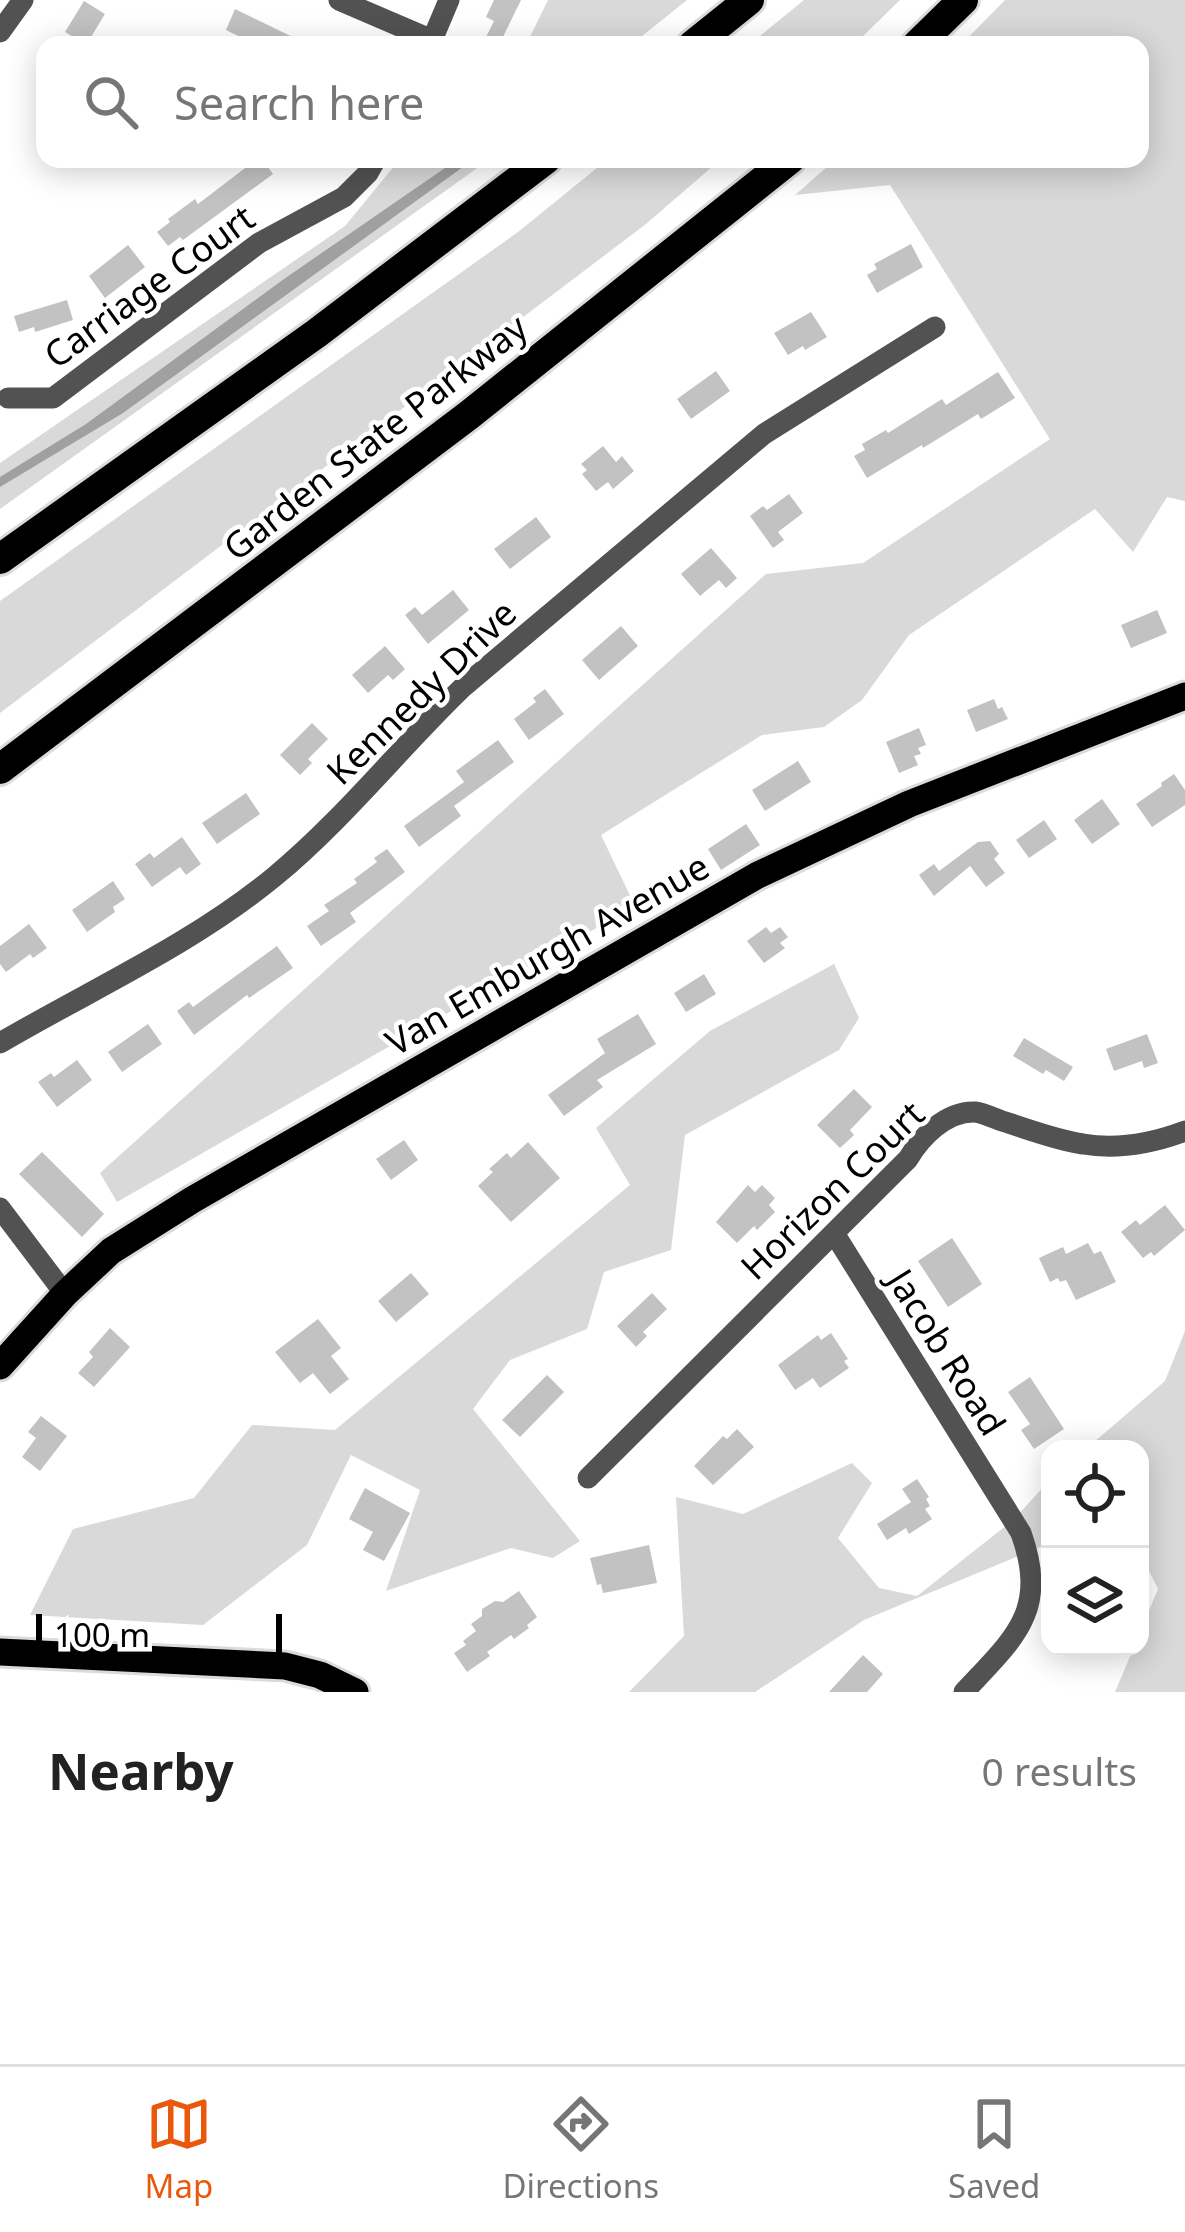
<!DOCTYPE html>
<style>
:root{--surface:#fff;--page:#f6f6f6;--text:#222;--muted:#767676;--line:#e0e0e0;--accent:#ea580c}
body{margin:0;font-family:"Noto Sans",sans-serif;background:var(--page);color:var(--text)}
.controls{position:absolute;right:36px;bottom:36px;display:grid;overflow:hidden;border-radius:24px;box-shadow:0 6px 30px #0003}
.controls button{width:108px;height:108px;display:grid;place-items:center;padding:0;border:0;border-bottom:3px solid var(--line);background:var(--surface);color:var(--text);font:60px sans-serif}
.scale{position:absolute;left:36px;bottom:30px;width:246px;box-sizing:border-box;padding-left:12px;border:6px solid #000;border-top:0;font-size:33px;line-height:42px;white-space:nowrap;color:#000;-webkit-text-stroke:9px #fff;paint-order:stroke}
.list{margin:0;padding:0;list-style:none}
h2{display:flex;justify-content:space-between;align-items:center;height:156px;margin:0;padding:0 48px;font-size:51px}
h2 small{font-size:39px;font-weight:400;color:var(--muted)}
.icon{flex:none;width:66px;height:66px;fill:none;stroke:currentColor;stroke-width:2;stroke-linecap:round;stroke-linejoin:round}
.map{position:relative;flex:none;width:1185px;height:1692px;overflow:hidden}
.search{position:absolute;background:var(--surface);box-shadow:0 6px 30px #0003;left:36px;right:36px;top:36px;height:132px;display:flex;align-items:center;gap:30px;box-sizing:border-box;padding:0 42px;border-radius:24px;color:var(--muted);font-size:45px}
.sheet{height:372px;background:var(--surface)}
nav{display:flex;justify-content:space-around;align-items:center;box-sizing:border-box;height:168px;border-top:3px solid var(--line);background:var(--surface);font-size:33px;color:var(--muted)}
nav a{display:grid;justify-items:center;gap:6px}
nav .on{color:var(--accent)}
.map>svg:first-child{display:block}
.green{fill:#d9d9d9}
.water{fill:#a0a0a0}
.building{fill:#c2c2c2}
.lines{fill:none;stroke-linecap:round;stroke-linejoin:round}
.major-casing{stroke:#dbdbdb;stroke-width:33}
.highway-casing{stroke:#dbdbdb;stroke-width:36}
.minor{stroke:#525252;stroke-width:21}
.major{stroke:#000;stroke-width:27}
.highway{stroke:#000;stroke-width:30}
.labels{text-anchor:middle;dominant-baseline:central;stroke-width:9;stroke-linejoin:round;paint-order:stroke}
.street-label{font-size:36px;fill:#000;stroke:#fff}
</style>
<div class="map">
<svg width="1185" height="1692" viewBox="0 0 1185 1692">
<rect width="100%" height="100%" fill="#fff"/>
<path class="green" d="M 548,0 L 687,0 L 631,45 L 526,45 Z
M 804,0 L 900,0 L 854,45 L 749,45 Z
M 1005,0 L 1185,0 L 1185,501 L 1167,497 L 1133,552 L 1095,509 L 909,635 L 862,700 L 824,727 L 762,735 L 601,835 L 635,906 L 117,1202 L 100,1173 L 766,574 L 863,563 L 1050,439 L 890,185 L 795,195 L 836,159 L 1140,159 L 1140,45 L 961,45 Z
M 400,159 L 490,159 L 0,509 L 0,463 L 345,226 Z
M 608,159 L 721,159 L 646,224 L 0,713 L 0,601 L 518,232 Z
M 834,964 L 859,1018 L 839,1050 L 685,1135 L 671,1250 L 604,1272 L 587,1329 L 510,1360 L 473,1409 L 580,1541 L 553,1558 L 511,1548 L 386,1591 L 420,1490 L 351,1455 L 307,1545 L 203,1625 L 30,1615 L 73,1529 L 194,1498 L 252,1425 L 335,1430 L 630,1185 L 596,1128 L 710,1031 Z
M 1185,1331 L 1185,1692 L 1115,1692 L 1134,1647 L 1140,1647 L 1140,1632 L 1158,1589 L 1140,1553 L 1140,1449 L 1086,1449 L 1165,1381 Z
M 852,1463 L 872,1483 L 838,1538 L 879,1588 L 917,1596 L 1012,1521 L 1050,1480 L 1050,1543 L 864,1620 L 755,1692 L 629,1692 L 684,1636 L 676,1497 L 743,1514 Z"/>
<path class="water" d="M 458,159 L 474,159 L 123,413 L 0,487 L 0,477 L 86,424 L 284,279 Z"/>
<path class="building" d="M 494,0 L 521,0 L 499,45 L 482,45 L 494,21 L 486,17 Z
M 84,1 L 105,14 L 86,45 L 65,32 Z
M 235,9 L 309,45 L 256,45 L 226,30 Z
M 257,159 L 262,159 L 273,174 L 183,240 L 180,237 L 168,246 L 157,232 L 170,222 L 168,219 L 195,199 L 198,204 Z
M 911,244 L 923,267 L 877,293 L 867,275 L 877,269 L 874,264 Z
M 128,245 L 145,267 L 105,298 L 89,276 Z
M 67,300 L 73,320 L 35,332 L 34,327 L 19,332 L 14,316 Z
M 811,312 L 827,337 L 805,350 L 803,346 L 788,355 L 774,333 Z
M 716,371 L 730,391 L 691,419 L 677,399 Z
M 998,372 L 1015,398 L 981,419 L 978,414 L 923,448 L 922,445 L 867,478 L 854,456 L 865,450 L 862,444 L 886,430 L 888,433 L 942,399 L 946,405 Z
M 603,446 L 616,462 L 622,456 L 634,471 L 613,489 L 608,482 L 596,491 L 582,474 L 587,470 L 581,464 Z
M 789,494 L 803,513 L 778,532 L 784,540 L 773,548 L 750,516 L 763,506 L 767,510 Z
M 536,517 L 551,537 L 510,569 L 494,549 Z
M 711,548 L 737,578 L 726,588 L 719,580 L 700,596 L 681,574 Z
M 453,590 L 469,610 L 428,644 L 405,615 L 415,607 L 422,615 Z
M 1157,610 L 1167,633 L 1131,648 L 1121,625 Z
M 621,626 L 638,646 L 599,680 L 582,660 Z
M 385,646 L 405,669 L 393,680 L 388,675 L 368,693 L 352,675 Z
M 545,689 L 564,714 L 529,740 L 514,719 L 536,702 L 533,698 Z
M 994,699 L 998,709 L 1002,707 L 1008,719 L 976,732 L 967,710 Z
M 312,723 L 328,739 L 308,759 L 312,763 L 300,775 L 280,755 Z
M 919,728 L 926,745 L 918,748 L 921,754 L 914,756 L 918,765 L 899,773 L 886,742 Z
M 498,740 L 514,762 L 454,806 L 461,816 L 419,847 L 404,826 L 464,782 L 456,771 Z
M 798,761 L 811,782 L 765,811 L 752,790 Z
M 1174,774 L 1185,790 L 1185,805 L 1152,827 L 1136,804 L 1162,786 L 1161,783 Z
M 246,793 L 260,814 L 217,844 L 202,823 Z
M 1102,799 L 1120,824 L 1092,844 L 1074,820 Z
M 1044,820 L 1057,839 L 1029,858 L 1016,840 Z
M 746,824 L 760,845 L 721,870 L 708,849 Z
M 182,837 L 201,864 L 186,875 L 180,867 L 152,887 L 135,864 L 150,853 L 154,858 Z
M 990,841 L 999,854 L 994,859 L 1005,873 L 986,887 L 970,866 L 934,896 L 919,875 L 934,864 L 939,871 L 978,842 Z
M 387,849 L 405,872 L 350,913 L 356,922 L 321,946 L 307,926 L 329,911 L 324,905 L 357,883 L 354,879 L 377,862 L 374,858 Z
M 113,881 L 125,899 L 113,907 L 115,912 L 87,932 L 72,910 Z
M 29,924 L 47,948 L 33,958 L 30,954 L 6,972 L 0,964 L 0,946 Z
M 766,927 L 771,933 L 780,927 L 788,937 L 780,943 L 785,948 L 764,963 L 747,941 Z
M 277,946 L 293,968 L 249,998 L 247,995 L 194,1035 L 177,1011 L 189,1002 L 193,1007 Z
M 704,974 L 716,994 L 686,1012 L 674,993 Z
M 638,1014 L 656,1044 L 597,1080 L 603,1087 L 564,1116 L 548,1095 L 605,1053 L 597,1039 Z
M 148,1024 L 162,1044 L 122,1072 L 108,1052 Z
M 1147,1034 L 1158,1063 L 1144,1068 L 1142,1061 L 1114,1071 L 1106,1049 Z
M 1024,1038 L 1073,1067 L 1064,1081 L 1046,1070 L 1043,1074 L 1013,1056 Z
M 77,1060 L 92,1080 L 57,1107 L 38,1082 L 51,1073 L 54,1077 Z
M 854,1089 L 872,1107 L 850,1130 L 854,1135 L 840,1148 L 817,1125 Z
M 404,1140 L 418,1160 L 391,1180 L 376,1159 Z
M 528,1142 L 560,1178 L 511,1222 L 478,1186 L 493,1172 L 489,1169 L 507,1153 L 511,1158 Z
M 42,1152 L 104,1214 L 82,1237 L 19,1174 Z
M 748,1185 L 755,1192 L 762,1185 L 775,1198 L 769,1205 L 775,1212 L 757,1230 L 754,1226 L 737,1243 L 716,1222 Z
M 1165,1205 L 1185,1230 L 1154,1256 L 1151,1252 L 1143,1258 L 1121,1232 L 1136,1220 L 1140,1225 Z
M 952,1238 L 982,1284 L 948,1307 L 918,1261 Z
M 1088,1243 L 1094,1254 L 1101,1251 L 1116,1282 L 1076,1300 L 1066,1280 L 1060,1282 L 1058,1278 L 1050,1282 L 1039,1258 L 1063,1247 L 1066,1254 Z
M 411,1273 L 429,1294 L 396,1322 L 378,1301 Z
M 652,1293 L 667,1309 L 643,1332 L 647,1336 L 636,1347 L 617,1326 Z
M 318,1319 L 341,1348 L 331,1356 L 349,1379 L 330,1394 L 313,1373 L 300,1383 L 275,1352 Z
M 110,1328 L 130,1347 L 94,1387 L 78,1373 L 93,1357 L 89,1352 Z
M 831,1333 L 848,1359 L 844,1361 L 849,1368 L 820,1388 L 813,1378 L 795,1390 L 778,1365 L 818,1335 L 821,1340 Z
M 547,1375 L 564,1392 L 520,1437 L 502,1420 Z
M 1030,1377 L 1064,1429 L 1034,1449 L 1021,1430 L 1030,1424 L 1008,1392 Z
M 41,1416 L 67,1436 L 40,1471 L 22,1457 L 36,1438 L 28,1432 Z
M 737,1429 L 754,1447 L 713,1485 L 694,1466 L 723,1436 L 727,1439 Z
M 917,1479 L 929,1497 L 926,1499 L 930,1506 L 925,1509 L 932,1519 L 909,1534 L 906,1528 L 887,1540 L 877,1524 L 911,1502 L 902,1489 Z
M 365,1488 L 410,1513 L 384,1561 L 363,1550 L 373,1532 L 349,1519 Z
M 649,1545 L 657,1583 L 603,1593 L 601,1584 L 597,1585 L 590,1558 Z
M 519,1591 L 537,1617 L 527,1625 L 529,1628 L 514,1639 L 511,1635 L 487,1652 L 490,1656 L 467,1672 L 454,1653 L 466,1645 L 463,1641 L 476,1631 L 471,1624 L 482,1616 L 482,1609 L 495,1601 L 503,1602 Z
M 863,1655 L 883,1674 L 867,1692 L 829,1692 Z"/>
<g class="lines">
<defs>
<path id="major" d="M 0,1366 L 65,1294 L 111,1251 L 192,1200 L 758,875 L 909,804 L 1185,696
M 0,1652 L 285,1666 L 320,1675 L 355,1692"/>
<path id="highway" d="M 693,45 L 749,0
M 917,45 L 963,0
M 0,559 L 317,333 L 546,159
M 0,769 L 469,415 L 790,159"/>
</defs>
<use href="#major" class="major-casing"/>
<use href="#highway" class="highway-casing"/>
<path class="minor" d="M 339,0 L 432,40
M 0,32 L 23,0
M 430,45 L 449,0
M 8,398 L 53,398 L 259,243 L 344,197 L 368,173 L 376,159
M 0,1043 C 92,989 191,945 274,877 C 343,820 398,750 462,688 L 764,434 L 935,327
M 0,1208 L 65,1294
M 834,1233 L 1021,1533 C 1049,1612 1014,1638 964,1692
M 588,1478 L 908,1159 C 921,1137 946,1111 975,1112 C 983,1113 994,1118 1002,1121 C 1028,1129 1056,1140 1083,1144 C 1118,1150 1153,1143 1185,1131"/>
<use href="#major" class="major"/>
<use href="#highway" class="highway"/>
</g>
<g class="labels">
<g class="street-label">
<text transform="translate(149 286) rotate(-36)">Carriage Court</text>
<text transform="translate(375 437) rotate(-38)">Garden State Parkway</text>
<text transform="translate(421 692) rotate(-44)">Kennedy Drive</text>
<text transform="translate(547 954) rotate(-30)">Van Emburgh Avenue</text>
<text transform="translate(832 1190) rotate(-44)">Horizon Court</text>
<text transform="translate(947 1352) rotate(58)">Jacob Road</text>
</g>
</g>
</svg>
<div class="controls">
<button><svg class="icon" aria-label="locate" viewBox="0 0 24 24"><circle cx="12" cy="12" r="6"/><path d="M12 2v4M12 18v4M2 12h4M18 12h4"/></svg></button>
<button><svg class="icon" aria-label="layers" viewBox="0 0 24 24"><path d="M12 4l9 5-9 5-9-5zM3 14l9 5 9-5"/></svg></button>
</div>
<div class="scale">100 m</div>
<div class="search"><svg class="icon" aria-label="search" viewBox="0 0 24 24"><circle cx="10" cy="10" r="6"/><path d="M15 15l6 6"/></svg>Search here</div>
</div>
<section class="sheet">
<h2>Nearby<small>0 results</small></h2>
<ul class="list">
</ul>
</section>
<nav>
<a class="on"><svg class="icon" aria-label="map" viewBox="0 0 24 24"><path d="M3 6l6-2 6 2 6-2v14l-6 2-6-2-6 2zM9 4v14M15 6v14"/></svg>Map</a>
<a><svg class="icon" aria-label="directions" viewBox="0 0 24 24"><path d="M12 3l9 9-9 9-9-9zM9 14v-3h6M13 9l2 2-2 2"/></svg>Directions</a>
<a><svg class="icon" aria-label="saved" viewBox="0 0 24 24"><path d="M7 4h10v16l-5-4-5 4z"/></svg>Saved</a>
</nav>
